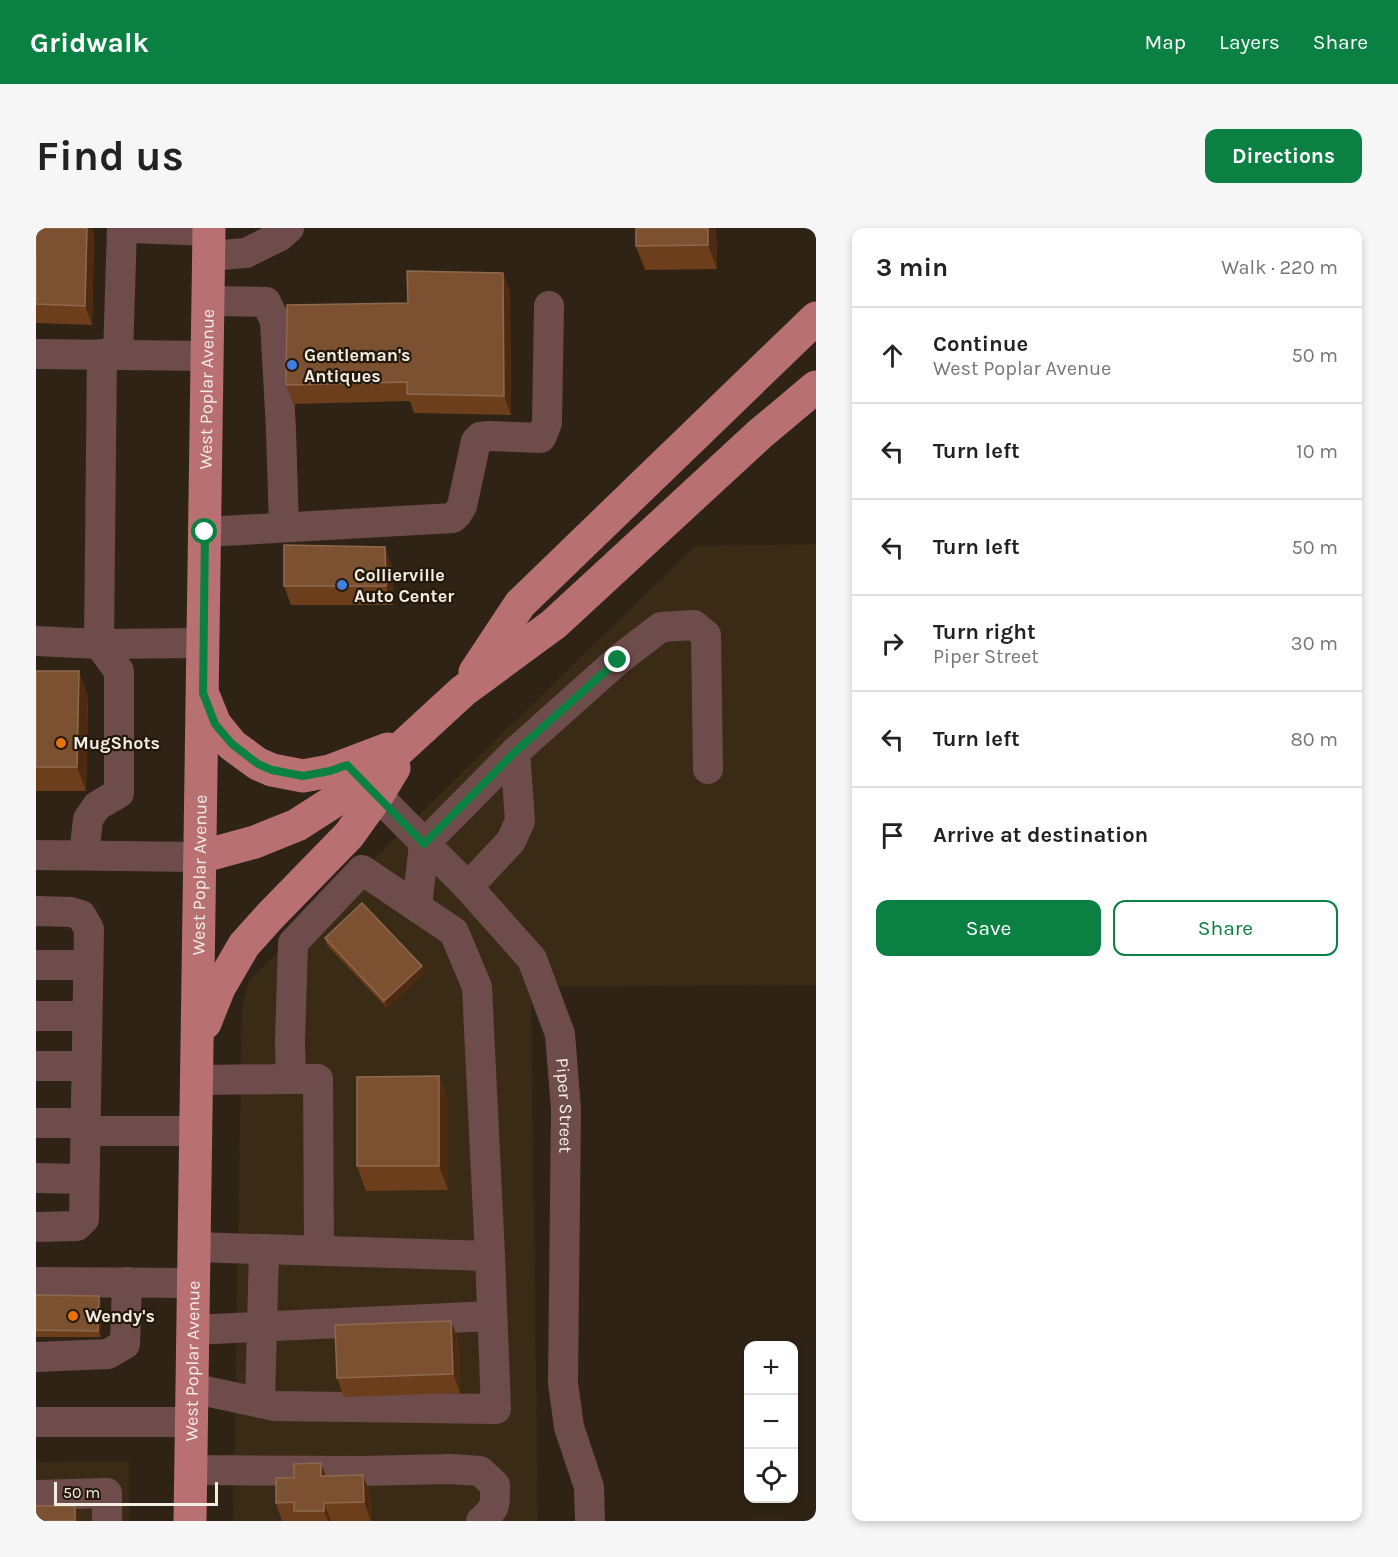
<!DOCTYPE html>
<meta charset="utf-8">
<style>
:root{--surface:#fff;--page:#f6f6f6;--text:#222;--muted:#767676;--line:#e0e0e0;--accent:#0b8043}
body{margin:0;font-family:Karla,sans-serif;background:var(--page);color:var(--text)}
.controls{position:absolute;right:18px;bottom:18px;display:grid;overflow:hidden;border-radius:12px;box-shadow:0 3px 9px #0003}
.controls button{width:54px;height:54px;display:grid;place-items:center;padding:0;border:0;border-bottom:2px solid var(--line);background:var(--surface);color:var(--text);font:30px sans-serif}
.scale{position:absolute;left:18px;bottom:15px;width:164px;box-sizing:border-box;padding-left:6px;border:3px solid #f4ede3;border-top:0;font-size:16px;line-height:21px;white-space:nowrap;color:#f4ede3;-webkit-text-stroke:4px #24190a;paint-order:stroke}
.stop{position:absolute;width:18px;height:18px;margin:-14px;border:4px solid #0b8043;border-radius:50%;background:#fff}
.stop.end{background:#0b8043;border-color:#fff;box-shadow:0 2px 6px #0008}
.list{margin:0;padding:0;list-style:none}
h2{display:flex;justify-content:space-between;align-items:center;height:78px;margin:0;padding:0 24px;font-size:26px}
h2 small{font-size:20px;font-weight:400;color:var(--muted)}
.list li{display:grid;grid-template-columns:39px 1fr auto;gap:18px;align-items:center;box-sizing:border-box;height:96px;padding:0 24px;border-top:2px solid var(--line)}
.list b{display:block;font-size:22px;white-space:nowrap}
.list p{margin:0;font-size:20px;white-space:nowrap;color:var(--muted)}
.list em{font-size:20px;font-style:normal;color:var(--muted)}
.actions{display:flex;gap:12px;padding:18px 24px}
.actions a{flex:1;padding:14px 0;border:2px solid var(--accent);border-radius:12px;text-align:center;font-size:21px;color:var(--accent)}
.actions .main{background:var(--accent);color:#fff}
.icon{flex:none;width:33px;height:33px;fill:none;stroke:currentColor;stroke-width:2;stroke-linecap:round;stroke-linejoin:round}
.map{position:relative;flex:none;width:780px;height:1293px;overflow:hidden;border-radius:12px}
header{display:flex;align-items:center;gap:36px;box-sizing:border-box;height:84px;padding:0 30px;background:var(--accent);color:#fff}
header strong{font-size:28px}
nav{display:flex;gap:33px;margin-inline-start:auto;font-size:21px}
.intro{display:flex;align-items:center;justify-content:space-between;box-sizing:border-box;height:144px;padding:0 36px}
h1{margin:0;font-size:42px}
.button{padding:15px 27px;border-radius:12px;background:var(--accent);color:#fff;font-size:21px;font-weight:700}
main{display:flex;gap:36px;padding:0 36px}
aside{flex:1;background:var(--surface);border-radius:12px;box-shadow:0 3px 9px #0003}
.map>svg:first-child{display:block}
.built{fill:#3a2b16}
.lines{fill:none;stroke-linecap:round;stroke-linejoin:round}
.minor{stroke:#6f4c4c;stroke-width:30}
.major{stroke:#b87073;stroke-width:33}
.wall{fill:#6d3e1c}
.shaded-wall{fill:#4e2b10}
.building{fill:#7c5131;stroke:#8e694d;stroke-width:1.5}
.route{stroke:#0b8043;stroke-width:8}
.shop-dot{fill:#3f7fe0;stroke:#24190a;stroke-width:2}
.food-dot{fill:#e8710a;stroke:#24190a;stroke-width:2}
.labels{text-anchor:middle;dominant-baseline:central;stroke-width:4.5;stroke-linejoin:round;paint-order:stroke}
.poi-label{font-size:18px;font-weight:bold;fill:#f4ede3;stroke:#24190a;text-anchor:start}
.street-label{font-size:18px;fill:#f4ede3;stroke:#24190a}
</style>
<header>
<strong>Gridwalk</strong>
<nav><a>Map</a><a>Layers</a><a>Share</a></nav>
</header>
<div class="intro"><h1>Find us</h1><a class="button">Directions</a></div>
<main>
<div class="map">
<svg width="780" height="1293" viewBox="0 0 780 1293">
<rect width="100%" height="100%" fill="#2e2314"/>
<path class="built" d="M 780,316 L 780,757 L 495,759 L 502,1293 L 197,1293 L 206,778 L 213,752 L 659,318 Z
M 93,1233 L 93,1293 L 0,1293 L 0,1234 Z"/>
<g class="lines">
<g class="minor">
<path d="M 96,0 L 173,3"/>
<path d="M 173,28 L 210,25 L 244,8 L 253,0"/>
<path d="M 172,73 L 230,74 L 239,93 L 245,202 L 248,299"/>
<path d="M 0,126 L 172,128"/>
<path d="M 82,127 L 86,0"/>
<path d="M 169,304 L 417,290 L 421,286 L 426,278 L 440,213 L 444,209 L 453,208 L 505,210 L 511,195 L 513,78"/>
<path d="M 0,413 L 63,416 L 168,415"/>
<path id="s1" d="M 325,551 L 432,659 L 496,731 L 524,806 L 530,881 L 527,1155 L 533,1199 L 553,1259 L 554,1293"/>
<path d="M 0,627 L 164,629"/>
<path d="M 48,627 L 52,591 L 61,578 L 83,565 L 83,443 L 63,416 L 66,126"/>
<path d="M 432,659 L 475,613 L 484,593 L 479,524"/>
<path d="M 381,679 L 388,616 L 479,524 L 582,432 L 625,399 L 658,397 L 670,407 L 672,541"/>
<path d="M 0,683 L 35,684 L 45,687 L 53,701 L 48,991 L 41,998 L 0,999"/>
<path d="M 0,737 L 52,737"/>
<path d="M 0,788 L 51,788"/>
<path d="M 0,838 L 50,838"/>
<path d="M 255,851 L 282,851 L 283,1022"/>
<path d="M 0,895 L 49,895"/>
<path d="M 49,903 L 160,903"/>
<path d="M 0,950 L 48,951"/>
<path d="M 158,1019 L 454,1028 L 441,759 L 418,704 L 326,642 L 257,715 L 254,814 L 255,851 L 161,852"/>
<path d="M 0,1054 L 157,1055"/>
<path d="M 156,1102 L 456,1088"/>
<path d="M 0,1129 L 72,1126 L 89,1116 L 91,1054"/>
<path d="M 155,1160 L 239,1178 L 460,1181 L 454,1028"/>
<path d="M 224,1175 L 228,1021"/>
<path d="M 0,1194 L 155,1194"/>
<path d="M 154,1242 L 322,1243 L 415,1241 L 444,1243 L 459,1257 C 459,1277 461,1279 445,1293"/>
<path d="M 0,1267 L 71,1265 L 71,1293"/>
</g>
<g class="major">
<path d="M 439,444 L 484,376 L 780,90"/>
<path d="M 168,469 L 179,496 L 196,517 L 222,536 L 236,542 L 267,548 L 294,543 L 352,521"/>
<path d="M 164,629 L 219,614 L 261,597 L 328,554 L 427,463 L 518,396 L 725,205 L 780,159"/>
<path d="M 169,795 L 183,760 L 208,717 L 235,687 L 313,607 L 341,568 L 358,540"/>
<path id="s2" d="M 154,1293 L 173,0"/>
</g>
</g>
<path class="wall" d="M 0,0 L 56,0 L 58,7 L 56,97 L 0,95 Z
M 680,0 L 681,41 L 609,42 L 600,18 Z
M 467,45 L 474,64 L 475,187 L 378,185 L 374,173 L 257,176 L 250,157 L 372,75 Z
M 356,338 L 357,377 L 255,377 L 248,358 Z
M 0,443 L 52,468 L 50,563 L 0,563 Z
M 289,710 L 386,738 L 388,745 L 351,780 L 291,717 Z
M 403,848 L 412,873 L 412,962 L 330,963 L 321,938 Z
M 0,1067 L 63,1068 L 65,1074 L 65,1109 L 0,1109 Z
M 415,1093 L 422,1112 L 424,1165 L 308,1169 L 301,1150 Z
M 327,1247 L 334,1266 L 335,1293 L 246,1293 L 240,1275 L 258,1250 L 290,1248 Z"/>
<path class="shaded-wall" d="M 51,0 L 56,0 L 58,7 L 56,97 L 49,78 Z
M 672,0 L 680,0 L 681,41 L 672,17 Z
M 467,45 L 474,64 L 475,187 L 468,168 Z
M 349,319 L 356,338 L 357,377 L 350,358 Z
M 43,443 L 52,468 L 50,563 L 41,539 Z
M 386,738 L 388,745 L 351,780 L 348,773 Z
M 403,848 L 412,873 L 412,962 L 403,938 Z
M 63,1068 L 65,1074 L 65,1109 L 62,1103 Z
M 415,1093 L 422,1112 L 424,1165 L 417,1146 Z
M 285,1235 L 292,1254 L 285,1248 Z
M 327,1247 L 334,1266 L 335,1293 L 328,1274 Z
M 288,1275 L 295,1293 L 292,1293 L 288,1283 Z
M 39,1278 L 45,1293 L 39,1293 Z"/>
<path class="building" d="M 0,0 L 51,0 L 49,78 L 0,76 Z
M 600,0 L 672,0 L 672,17 L 600,18 Z
M 371,43 L 467,45 L 468,168 L 371,166 L 371,154 L 250,157 L 251,77 L 372,75 Z
M 248,317 L 349,319 L 350,358 L 248,358 Z
M 0,443 L 43,443 L 41,539 L 0,539 Z
M 326,675 L 386,738 L 348,773 L 289,710 Z
M 403,848 L 403,938 L 321,938 L 321,849 Z
M 0,1067 L 63,1068 L 62,1103 L 0,1102 Z
M 415,1093 L 417,1146 L 301,1150 L 299,1097 Z
M 285,1235 L 285,1248 L 327,1247 L 328,1274 L 288,1275 L 288,1283 L 258,1283 L 258,1274 L 240,1275 L 240,1250 L 258,1250 L 258,1236 Z
M 0,1278 L 39,1278 L 39,1293 L 0,1293 Z"/>
<g class="lines">
<path class="route" d="M 169,304 L 167,465 L 179,496 L 196,516 L 222,536 L 236,542 L 267,548 L 294,543 L 311,537 L 388,616 L 479,524 L 582,432"/>
</g>
<g class="shop-dot">
<circle cx="256" cy="137" r="6"/>
<circle cx="306" cy="357" r="6"/>
</g>
<g class="food-dot">
<circle cx="25" cy="515" r="6"/>
<circle cx="37" cy="1088" r="6"/>
</g>
<g class="labels">
<g class="poi-label">
<text x="268" y="127">Gentleman's<tspan x="268" dy="21">Antiques</tspan></text>
<text x="318" y="347">Collierville<tspan x="318" dy="21">Auto Center</tspan></text>
<text x="37" y="515">MugShots</text>
<text x="49" y="1088">Wendy's</text>
</g>
<g class="street-label">
<text stroke="none"><textPath href="#s2" startOffset="1132">West Poplar Avenue</textPath></text>
<text stroke="none"><textPath href="#s2" startOffset="646">West Poplar Avenue</textPath></text>
<text stroke="none"><textPath href="#s1" startOffset="400">Piper Street</textPath></text>
<text stroke="none"><textPath href="#s2" startOffset="160">West Poplar Avenue</textPath></text>
</g>
</g>
</svg>
<div class="controls">
<button>+</button>
<button>−</button>
<button><svg class="icon" aria-label="locate" viewBox="0 0 24 24"><circle cx="12" cy="12" r="6"/><path d="M12 2v4M12 18v4M2 12h4M18 12h4"/></svg></button>
</div>
<div class="scale">50 m</div>
<div class="stop" style="left:169px;top:304px"></div>
<div class="stop end" style="left:582px;top:432px"></div>
</div>
<aside>
<h2>3 min<small>Walk · 220 m</small></h2>
<ul class="list">
<li><svg class="icon" aria-label="ahead" viewBox="0 0 24 24"><path d="M12 20V5M6 11l6-6 6 6"/></svg><div><b>Continue</b><p>West Poplar Avenue</p></div><em>50 m</em></li>
<li><svg class="icon" aria-label="left" viewBox="0 0 24 24"><path d="M17 20v-9H6M10 6l-5 5 5 5"/></svg><div><b>Turn left</b></div><em>10 m</em></li>
<li><svg class="icon" aria-label="left" viewBox="0 0 24 24"><path d="M17 20v-9H6M10 6l-5 5 5 5"/></svg><div><b>Turn left</b></div><em>50 m</em></li>
<li><svg class="icon" aria-label="right" viewBox="0 0 24 24"><path d="M7 20v-9h11M14 6l5 5-5 5"/></svg><div><b>Turn right</b><p>Piper Street</p></div><em>30 m</em></li>
<li><svg class="icon" aria-label="left" viewBox="0 0 24 24"><path d="M17 20v-9H6M10 6l-5 5 5 5"/></svg><div><b>Turn left</b></div><em>80 m</em></li>
<li><svg class="icon" aria-label="arrive" viewBox="0 0 24 24"><path d="M6 21V4h12l-3 4 3 4H6"/></svg><div><b>Arrive at destination</b></div></li>
</ul>
<div class="actions"><a class="main">Save</a><a>Share</a></div>
</aside>
</main>
